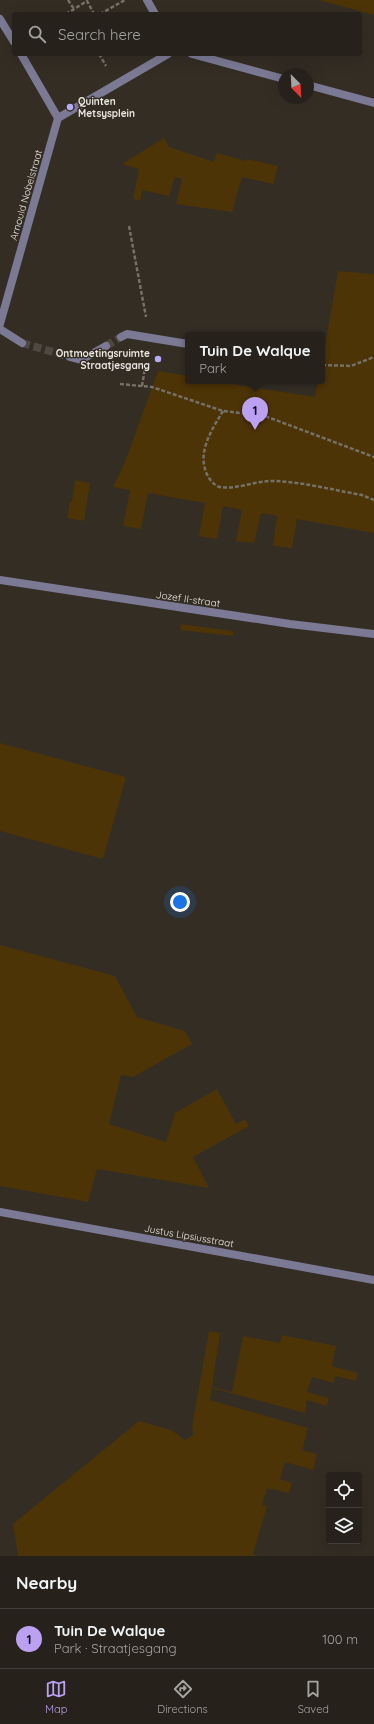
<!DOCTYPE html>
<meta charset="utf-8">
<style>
:root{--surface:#26221b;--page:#322f28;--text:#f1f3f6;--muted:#a4a4a3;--line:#423f3a;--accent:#bca0f2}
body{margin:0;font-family:Quicksand,sans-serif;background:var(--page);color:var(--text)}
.controls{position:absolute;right:12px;bottom:12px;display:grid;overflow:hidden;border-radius:4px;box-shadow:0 4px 16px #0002}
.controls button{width:36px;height:36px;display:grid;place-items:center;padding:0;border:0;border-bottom:1px solid var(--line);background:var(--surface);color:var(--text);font:20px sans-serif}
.compass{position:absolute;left:278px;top:68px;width:36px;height:36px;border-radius:50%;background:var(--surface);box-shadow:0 4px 16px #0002;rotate:156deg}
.you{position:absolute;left:180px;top:902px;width:14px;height:14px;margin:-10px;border:3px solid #fff;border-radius:50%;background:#1a73e8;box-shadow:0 0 0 6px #1a73e833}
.badge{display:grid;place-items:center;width:26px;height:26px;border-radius:50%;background:var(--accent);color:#111;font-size:13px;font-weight:700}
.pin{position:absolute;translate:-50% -33px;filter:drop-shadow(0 1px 2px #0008)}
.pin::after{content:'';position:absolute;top:21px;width:14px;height:12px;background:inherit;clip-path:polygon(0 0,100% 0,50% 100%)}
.popup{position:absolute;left:185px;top:332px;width:140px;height:52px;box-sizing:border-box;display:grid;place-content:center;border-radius:4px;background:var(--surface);filter:drop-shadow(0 1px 3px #0005);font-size:13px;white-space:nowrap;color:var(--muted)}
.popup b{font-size:15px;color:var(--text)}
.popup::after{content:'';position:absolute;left:50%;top:100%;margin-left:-8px;border:8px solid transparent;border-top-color:var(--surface)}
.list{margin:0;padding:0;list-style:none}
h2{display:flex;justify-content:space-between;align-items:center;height:52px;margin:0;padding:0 16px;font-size:17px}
h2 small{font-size:13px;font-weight:400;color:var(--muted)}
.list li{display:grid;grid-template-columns:26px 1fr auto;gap:12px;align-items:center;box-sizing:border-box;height:60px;padding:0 16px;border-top:1px solid var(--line)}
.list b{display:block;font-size:15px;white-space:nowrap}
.list p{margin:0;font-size:13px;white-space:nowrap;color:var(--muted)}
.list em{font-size:13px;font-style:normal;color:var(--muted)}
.icon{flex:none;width:22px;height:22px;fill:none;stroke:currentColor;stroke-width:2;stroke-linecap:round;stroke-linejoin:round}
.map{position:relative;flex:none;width:374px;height:1556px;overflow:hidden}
.search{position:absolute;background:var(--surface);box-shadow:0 4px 16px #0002;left:12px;right:12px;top:12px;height:44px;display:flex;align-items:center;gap:10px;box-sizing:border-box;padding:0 14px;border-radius:4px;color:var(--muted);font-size:15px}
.sheet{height:112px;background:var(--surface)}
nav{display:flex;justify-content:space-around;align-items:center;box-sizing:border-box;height:56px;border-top:1px solid var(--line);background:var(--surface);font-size:11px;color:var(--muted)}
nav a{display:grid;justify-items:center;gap:2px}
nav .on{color:var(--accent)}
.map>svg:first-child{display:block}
.green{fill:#4d3406}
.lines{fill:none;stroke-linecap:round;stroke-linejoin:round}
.street-tunnel{stroke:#4e4940;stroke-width:8;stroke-dasharray:8 4;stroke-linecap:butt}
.path{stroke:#757068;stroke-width:2.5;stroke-dasharray:4 2;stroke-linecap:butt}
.street{stroke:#7c7994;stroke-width:8}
.poi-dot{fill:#b5acf8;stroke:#332d24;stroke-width:1.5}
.labels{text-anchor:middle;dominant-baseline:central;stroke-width:3;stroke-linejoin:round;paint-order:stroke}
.poi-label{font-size:10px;font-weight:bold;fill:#eae6e0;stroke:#332d24;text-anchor:start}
.street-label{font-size:10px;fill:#eae6e0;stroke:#332d24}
</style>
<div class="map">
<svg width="374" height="1556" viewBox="0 0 374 1556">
<rect width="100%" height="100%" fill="#332d24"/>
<path class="green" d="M 319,0 L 374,0 L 374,15 Z
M 164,138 L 169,147 L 214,162 L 217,153 L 246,161 L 247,159 L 278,166 L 273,184 L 242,177 L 232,212 L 176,204 L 182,179 L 175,177 L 169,196 L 142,190 L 140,201 L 133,199 L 139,169 L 122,164 Z
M 338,271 L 374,274 L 374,533 L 297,519 L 292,548 L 273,546 L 277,516 L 261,513 L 254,543 L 236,541 L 242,510 L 223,506 L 217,539 L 199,536 L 205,503 L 148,493 L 141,529 L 123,526 L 130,490 L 113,487 L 125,462 L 158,371 L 188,376 L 188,381 L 213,381 L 315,397 L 318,381 L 322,381 L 322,362 Z
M 75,480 L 90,483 L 84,521 L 67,518 L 70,502 L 72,502 Z
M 181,624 L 233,631 L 233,636 L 180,630 Z
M 0,743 L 126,777 L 103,859 L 0,831 Z
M 0,945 L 115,976 L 137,1017 L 185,1031 L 192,1044 L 133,1077 L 121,1075 L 109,1124 L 166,1142 L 175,1113 L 217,1089 L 236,1124 L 245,1119 L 249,1126 L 193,1157 L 209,1188 L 97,1169 L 88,1202 L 0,1186 Z
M 209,1331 L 220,1333 L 212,1387 L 232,1392 L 243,1336 L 280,1343 L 282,1335 L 336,1346 L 332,1366 L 358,1373 L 356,1381 L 335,1376 L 334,1383 L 312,1377 L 307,1392 L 329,1398 L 327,1406 L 307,1400 L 305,1413 L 212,1388 L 210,1400 L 308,1428 L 302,1450 L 317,1454 L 313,1470 L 285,1462 L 280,1479 L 292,1483 L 289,1493 L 267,1488 L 262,1505 L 267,1506 L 253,1554 L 259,1556 L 18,1556 L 13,1524 L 139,1421 L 171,1430 L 185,1440 L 193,1435 L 192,1426 Z"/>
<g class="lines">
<path class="street-tunnel" d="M 22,343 L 70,357
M 106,346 L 121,337"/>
<path class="path" d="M 68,0 L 74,9
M 66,14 L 87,1 L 94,14
M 100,14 L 125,0
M 99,54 L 106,66
M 129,226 L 146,317
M 322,365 L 351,366 L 374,357
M 120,384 L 152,387 L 223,411 L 265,416 L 374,457
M 142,386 L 145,368
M 223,411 C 211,431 195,455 209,478 C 212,482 215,486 220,487 C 236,490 257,480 275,481 C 303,482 333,490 362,495 L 374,500"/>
<path class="street" d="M 147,0 L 155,14
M 0,19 L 14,42
M 21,54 L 58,118 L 168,54
M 192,54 L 284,79
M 308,85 L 374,103
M 0,324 L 58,118
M 0,329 L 22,343
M 121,337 L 127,334 L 188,344
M 70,357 L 81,360 L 106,346
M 0,580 L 290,624 L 374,634
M 0,1212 L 374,1280"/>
</g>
<g class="poi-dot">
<circle cx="70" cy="107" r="4"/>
<circle cx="158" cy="359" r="4"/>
</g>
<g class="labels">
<g class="poi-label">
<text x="78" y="101">Quinten<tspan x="78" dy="12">Metsysplein</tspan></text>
<text x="150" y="353" text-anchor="end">Ontmoetingsruimte<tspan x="150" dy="12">Straatjesgang</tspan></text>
</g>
<g class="street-label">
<text transform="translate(26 195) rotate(-74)">Arnould Nobelstraat</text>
<text transform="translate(188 599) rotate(8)">Jozef II-straat</text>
<text transform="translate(189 1236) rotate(10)">Justus Lipsiusstraat</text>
</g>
</g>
</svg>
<div class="controls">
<button><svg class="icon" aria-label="locate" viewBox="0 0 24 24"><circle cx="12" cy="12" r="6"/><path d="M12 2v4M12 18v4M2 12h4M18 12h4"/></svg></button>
<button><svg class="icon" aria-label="layers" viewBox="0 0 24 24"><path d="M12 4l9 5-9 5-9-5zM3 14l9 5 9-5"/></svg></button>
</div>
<svg class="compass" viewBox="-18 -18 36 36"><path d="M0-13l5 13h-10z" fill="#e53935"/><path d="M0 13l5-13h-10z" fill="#a4a4a3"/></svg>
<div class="you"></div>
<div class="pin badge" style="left:255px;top:430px">1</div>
<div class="popup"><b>Tuin De Walque</b>Park</div>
<div class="search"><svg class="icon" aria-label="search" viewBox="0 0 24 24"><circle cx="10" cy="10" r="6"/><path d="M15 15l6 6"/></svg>Search here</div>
</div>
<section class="sheet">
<h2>Nearby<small></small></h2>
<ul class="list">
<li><span class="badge">1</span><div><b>Tuin De Walque</b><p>Park · Straatjesgang</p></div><em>100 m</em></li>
</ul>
</section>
<nav>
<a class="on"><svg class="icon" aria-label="map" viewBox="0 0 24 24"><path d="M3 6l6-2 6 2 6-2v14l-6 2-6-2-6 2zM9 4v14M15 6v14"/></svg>Map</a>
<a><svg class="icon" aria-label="directions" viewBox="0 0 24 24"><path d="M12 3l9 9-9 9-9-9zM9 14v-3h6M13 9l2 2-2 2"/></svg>Directions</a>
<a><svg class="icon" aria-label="saved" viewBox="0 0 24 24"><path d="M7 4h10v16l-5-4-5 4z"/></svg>Saved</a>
</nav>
